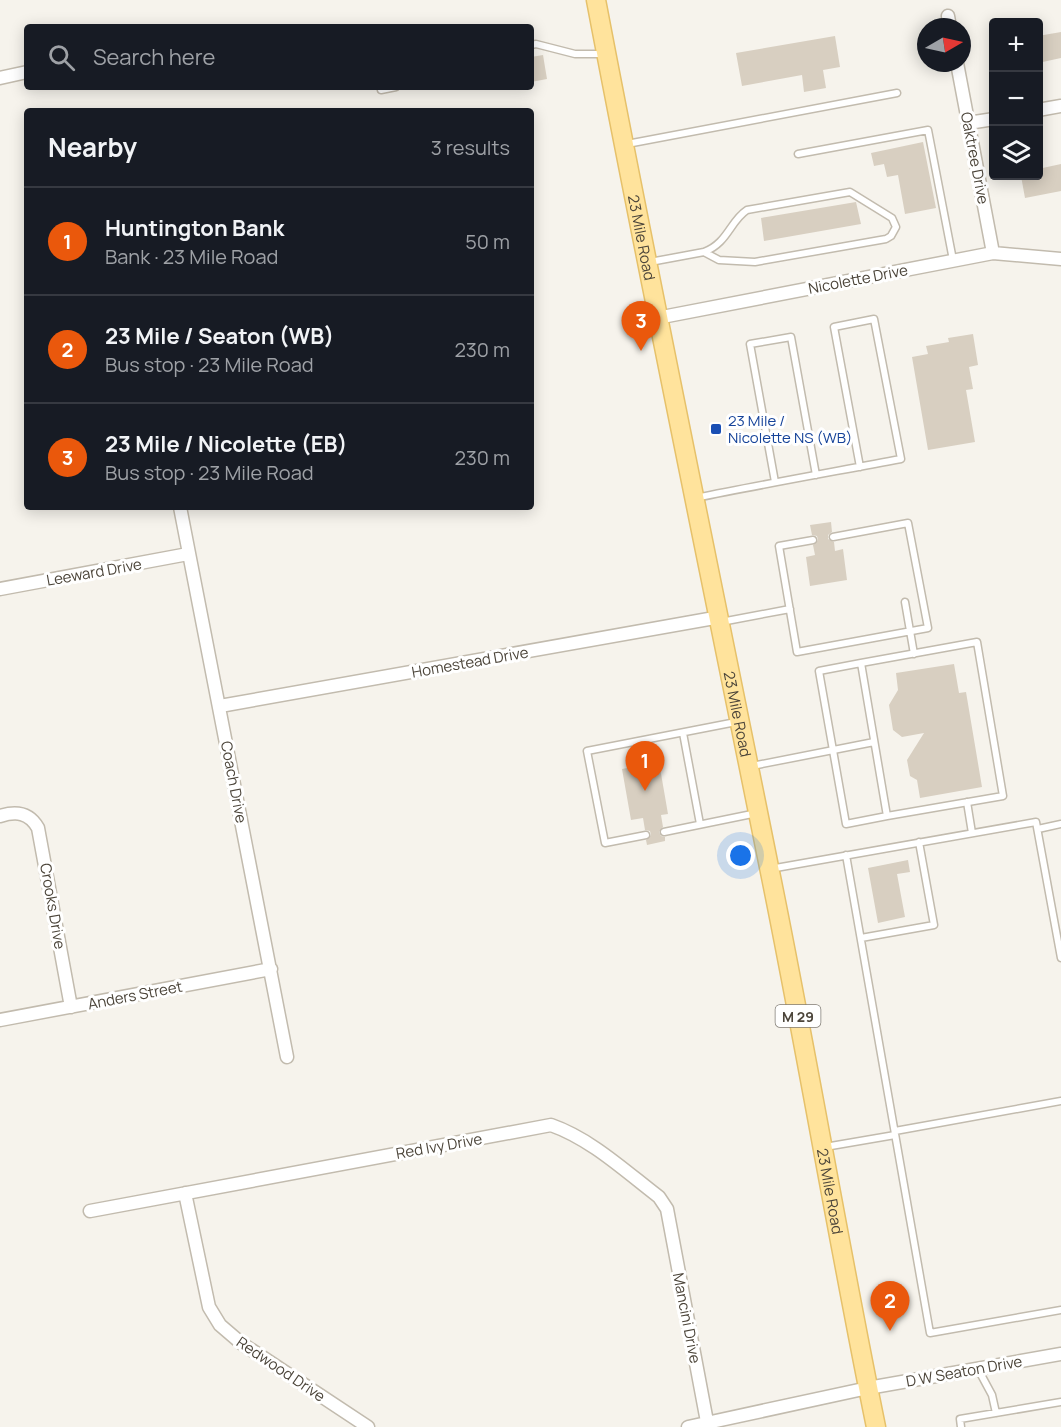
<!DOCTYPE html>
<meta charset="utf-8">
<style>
:root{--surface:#171b24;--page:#242831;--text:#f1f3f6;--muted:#9ea1a6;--line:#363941;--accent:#ea580c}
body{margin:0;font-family:Manrope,sans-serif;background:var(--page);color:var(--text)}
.controls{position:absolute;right:18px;top:18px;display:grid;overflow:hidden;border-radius:6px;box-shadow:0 3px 15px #0003}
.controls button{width:54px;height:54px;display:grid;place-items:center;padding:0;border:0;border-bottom:2px solid var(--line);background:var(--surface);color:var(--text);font:30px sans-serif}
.compass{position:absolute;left:917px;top:18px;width:54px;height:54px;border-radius:50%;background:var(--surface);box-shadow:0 3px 15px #0003;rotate:81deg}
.you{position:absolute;left:741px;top:856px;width:21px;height:21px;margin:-15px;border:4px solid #fff;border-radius:50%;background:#1a73e8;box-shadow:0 0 0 9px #1a73e833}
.badge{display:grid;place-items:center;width:39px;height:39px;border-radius:50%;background:var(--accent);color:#fff;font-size:20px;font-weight:700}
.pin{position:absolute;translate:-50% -50px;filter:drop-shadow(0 2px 3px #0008)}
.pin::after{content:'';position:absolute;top:32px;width:21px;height:18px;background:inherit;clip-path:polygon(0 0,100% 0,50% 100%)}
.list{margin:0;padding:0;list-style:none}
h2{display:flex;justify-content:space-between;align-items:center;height:78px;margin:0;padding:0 24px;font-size:26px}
h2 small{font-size:20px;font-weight:400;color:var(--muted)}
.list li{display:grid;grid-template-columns:39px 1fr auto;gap:18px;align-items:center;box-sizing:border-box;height:108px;padding:0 24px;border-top:2px solid var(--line)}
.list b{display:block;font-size:22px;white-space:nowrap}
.list p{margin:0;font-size:20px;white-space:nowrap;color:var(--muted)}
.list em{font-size:20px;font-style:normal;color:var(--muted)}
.icon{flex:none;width:33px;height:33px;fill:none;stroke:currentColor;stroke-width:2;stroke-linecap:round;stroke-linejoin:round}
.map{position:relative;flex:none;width:1061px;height:1427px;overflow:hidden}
.search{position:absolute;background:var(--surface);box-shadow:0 3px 15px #0003;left:24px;top:24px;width:510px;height:66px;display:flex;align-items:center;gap:15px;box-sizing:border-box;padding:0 21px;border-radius:6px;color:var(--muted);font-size:22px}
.panel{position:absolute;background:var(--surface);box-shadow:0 3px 15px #0003;left:24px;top:108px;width:510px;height:402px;border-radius:6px}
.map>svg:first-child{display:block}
.building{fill:#d8cfc1}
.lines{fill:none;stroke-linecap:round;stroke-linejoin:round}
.lane-casing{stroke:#c2bbae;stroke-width:9}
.street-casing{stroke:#c2bbae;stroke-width:15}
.primary-casing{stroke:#e6c16a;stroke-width:21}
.lane{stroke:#fff;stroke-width:6}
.street{stroke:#fff;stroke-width:12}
.primary{stroke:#ffe39c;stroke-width:18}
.transit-dot{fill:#1a4fb4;stroke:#fff;stroke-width:2}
.labels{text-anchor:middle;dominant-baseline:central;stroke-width:6;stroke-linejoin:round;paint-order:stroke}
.shield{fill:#fff;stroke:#817c74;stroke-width:1.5}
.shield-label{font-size:14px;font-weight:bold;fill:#4b4439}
.street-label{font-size:15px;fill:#4b4439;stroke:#fff}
.transit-label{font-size:15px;fill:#164399;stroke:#fff;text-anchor:start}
</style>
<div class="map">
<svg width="1061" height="1427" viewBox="0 0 1061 1427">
<rect width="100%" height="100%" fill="#f6f3ec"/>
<path class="building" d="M 1061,32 L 1061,58 L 1038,63 L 1038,36 Z
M 835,36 L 840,67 L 823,70 L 826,88 L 804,92 L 802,75 L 742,86 L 736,53 Z
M 543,55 L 547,79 L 531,82 L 531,57 Z
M 923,142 L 936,208 L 905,214 L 898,175 L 887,177 L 884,164 L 874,166 L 871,153 Z
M 1061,164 L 1061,191 L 1025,198 L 1021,176 L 1038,176 L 1038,169 Z
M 856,202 L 861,224 L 764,241 L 761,218 Z
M 973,334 L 978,365 L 969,367 L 973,389 L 966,390 L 975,442 L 928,450 L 912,357 L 928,354 L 926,346 L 949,342 L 948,338 Z
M 831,522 L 832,532 L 828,535 L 828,539 L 834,542 L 835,551 L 843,549 L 847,580 L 810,586 L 806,557 L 815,555 L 813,545 L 818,540 L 817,536 L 812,535 L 810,525 Z
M 954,664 L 959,693 L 966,692 L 982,787 L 920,798 L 917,780 L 910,776 L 907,760 L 924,733 L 902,737 L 893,730 L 889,705 L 898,690 L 896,673 Z
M 659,762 L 668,814 L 661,815 L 663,827 L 659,832 L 661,836 L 665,837 L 665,841 L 647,845 L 646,840 L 651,835 L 650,831 L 645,830 L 643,818 L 631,820 L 622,769 Z
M 908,860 L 910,872 L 897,874 L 905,917 L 878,923 L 868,868 Z"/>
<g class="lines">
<defs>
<path id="lane" d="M 531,45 L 536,44 L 575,54 L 604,54
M 381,90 L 396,87
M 627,144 L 897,93
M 798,154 L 928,130 L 953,260
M 650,262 L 704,252 L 719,260 L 755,262 L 886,239 L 891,236 L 896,227 L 892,218 L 850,192 L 747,210 C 730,221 728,243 704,252
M 775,482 L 750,344 L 791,337 L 816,475
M 695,498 C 764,484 832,472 901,459 L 874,319 L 834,327 L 860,467
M 813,540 L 779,546 L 797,652 L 928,628 L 908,523 L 833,537
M 905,602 L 914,654
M 721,622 L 790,609
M 977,642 L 1003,796 L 887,816 L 861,663 Z
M 861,663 L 819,671 L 846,824 L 887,816
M 683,733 L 700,824
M 752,766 L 874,742
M 967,802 L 972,833
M 1038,829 L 1061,824
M 664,832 L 757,813
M 646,835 L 605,843 L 587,751 L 736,722
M 846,855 L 930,1333 L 1061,1310
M 770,869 L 1036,822 L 1061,958
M 861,938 L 934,925 L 919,842
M 895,1131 L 1061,1101
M 825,1147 L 895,1135
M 978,1369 L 992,1395 L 996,1413
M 961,1427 L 960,1419 L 1061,1402"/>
<path id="street" d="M 948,16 L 950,27
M 957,63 L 993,253
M 0,78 L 27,72
M 1038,110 L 1061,106
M 968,123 L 994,119
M 657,318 L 993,253 L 1061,259
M 180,507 L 287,1057
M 0,589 L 188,554
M 220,706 L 720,617
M 0,816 C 16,811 29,812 38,828 L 71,1007
M 0,1020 L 271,969
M 185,1193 L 209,1307 L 220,1325 L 241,1343 L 368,1427
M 90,1211 L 551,1125 C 591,1139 625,1171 659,1197 L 667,1209 L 708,1427
M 688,1427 L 868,1388 L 1061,1354"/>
<g id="primary">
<path id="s1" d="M 596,0 C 651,290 711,578 769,867 C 807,1053 838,1241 876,1427"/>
</g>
</defs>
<use href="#lane" class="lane-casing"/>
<use href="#street" class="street-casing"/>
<use href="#primary" class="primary-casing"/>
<use href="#lane" class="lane"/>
<use href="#street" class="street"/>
<use href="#primary" class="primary"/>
</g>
<rect class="transit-dot" x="710" y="423" width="12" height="12" rx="3"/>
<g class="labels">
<rect class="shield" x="775.5" y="1005" width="45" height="22" rx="4.5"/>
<g class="shield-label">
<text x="798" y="1016">M 29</text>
</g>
<g class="street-label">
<text transform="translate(975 158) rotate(79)">Oaktree Drive</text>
<text stroke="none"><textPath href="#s1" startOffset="242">23 Mile Road</textPath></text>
<text transform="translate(858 279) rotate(-11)">Nicolette Drive</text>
<text transform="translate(94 572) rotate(-10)">Leeward Drive</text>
<text transform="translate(470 662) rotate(-10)">Homestead Drive</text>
<text stroke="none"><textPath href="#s1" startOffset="728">23 Mile Road</textPath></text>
<text transform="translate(234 782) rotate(79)">Coach Drive</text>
<text transform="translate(53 906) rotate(80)">Crooks Drive</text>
<text transform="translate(135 995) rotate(-11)">Anders Street</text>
<text transform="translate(439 1146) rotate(-10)">Red Ivy Drive</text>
<text stroke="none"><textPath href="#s1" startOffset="1214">23 Mile Road</textPath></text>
<text transform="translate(687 1318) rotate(79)">Mancini Drive</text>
<text transform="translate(281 1369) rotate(34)">Redwood Drive</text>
<text transform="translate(964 1371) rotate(-10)">D W Seaton Drive</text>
</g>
<g class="transit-label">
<text x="728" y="420">23 Mile /<tspan x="728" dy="17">Nicolette NS (WB)</tspan></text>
</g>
</g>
</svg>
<div class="controls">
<button>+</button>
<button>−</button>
<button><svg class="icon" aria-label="layers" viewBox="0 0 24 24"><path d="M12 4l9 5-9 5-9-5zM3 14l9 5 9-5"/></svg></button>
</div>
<svg class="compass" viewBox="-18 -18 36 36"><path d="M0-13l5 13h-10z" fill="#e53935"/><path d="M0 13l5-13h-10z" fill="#9ea1a6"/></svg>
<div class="you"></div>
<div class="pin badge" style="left:645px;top:791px">1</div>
<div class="pin badge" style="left:890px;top:1331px">2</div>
<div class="pin badge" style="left:641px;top:351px">3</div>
<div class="search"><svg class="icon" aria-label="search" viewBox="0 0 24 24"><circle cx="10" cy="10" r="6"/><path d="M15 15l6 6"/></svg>Search here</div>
<section class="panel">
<h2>Nearby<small>3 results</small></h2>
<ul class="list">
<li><span class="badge">1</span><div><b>Huntington Bank</b><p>Bank · 23 Mile Road</p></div><em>50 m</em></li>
<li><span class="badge">2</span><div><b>23 Mile / Seaton (WB)</b><p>Bus stop · 23 Mile Road</p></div><em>230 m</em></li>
<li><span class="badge">3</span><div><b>23 Mile / Nicolette (EB)</b><p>Bus stop · 23 Mile Road</p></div><em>230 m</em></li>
</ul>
</section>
</div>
